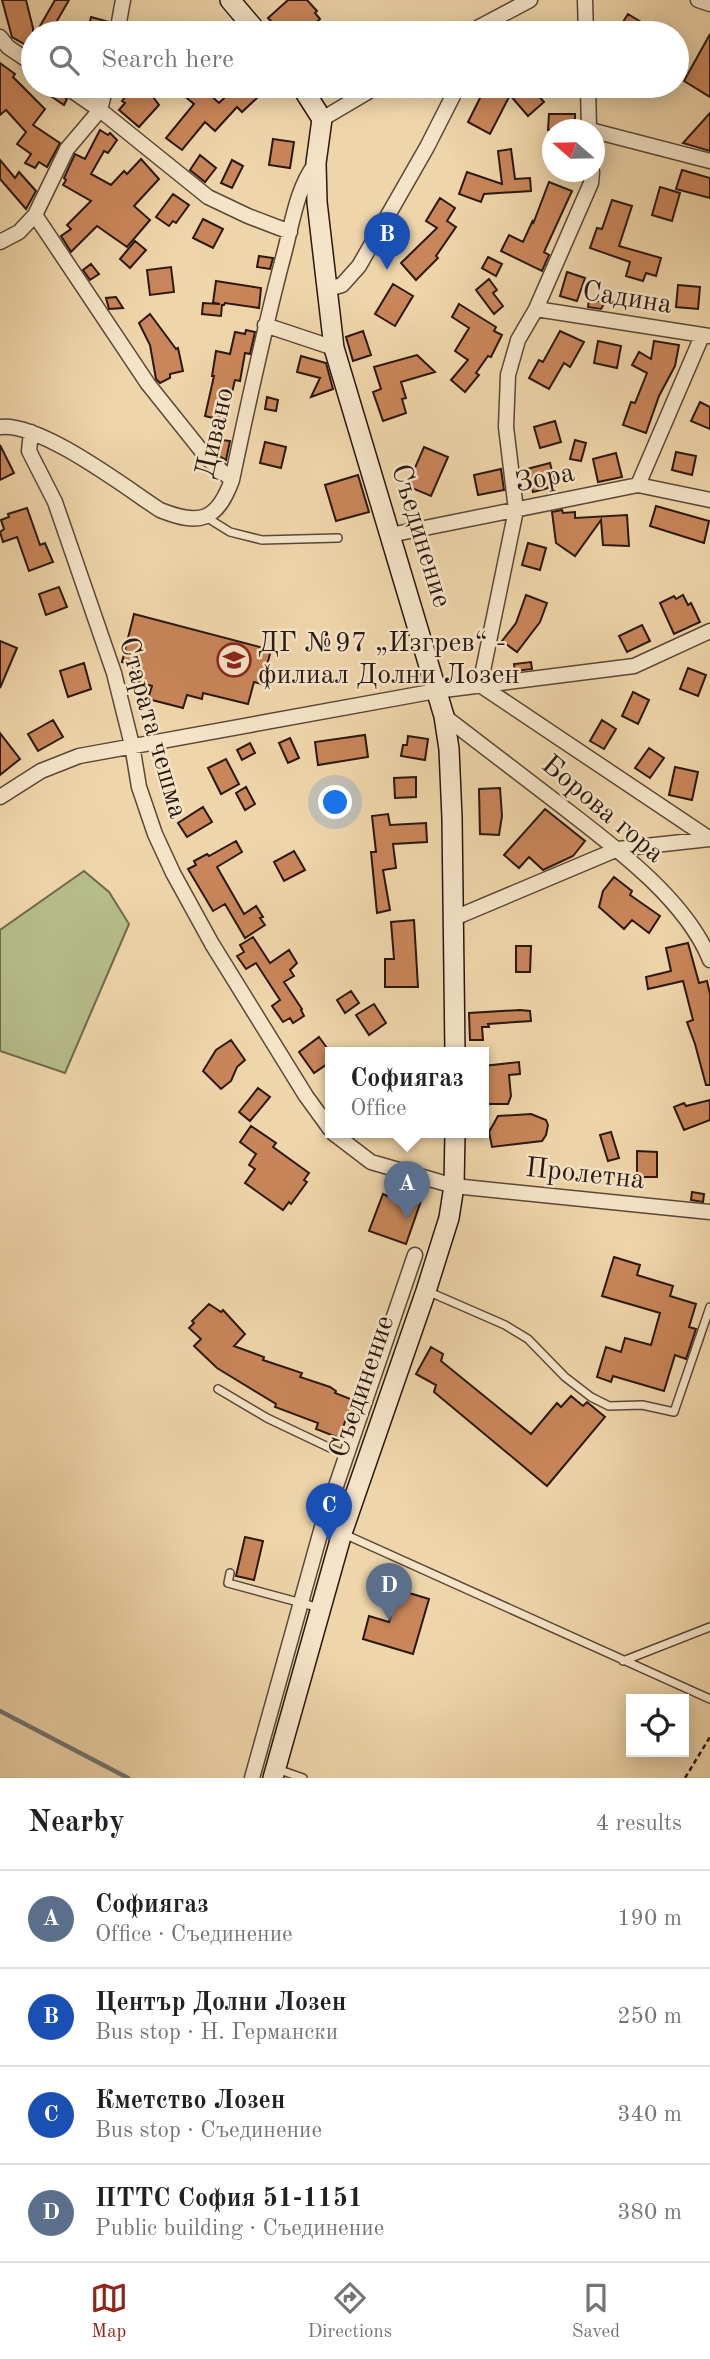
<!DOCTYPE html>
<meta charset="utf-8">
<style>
:root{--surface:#fff;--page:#f2f2f2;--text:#202124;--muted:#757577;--line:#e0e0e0;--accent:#8f2418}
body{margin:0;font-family:"Old Standard TT",serif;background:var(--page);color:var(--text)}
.controls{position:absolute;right:21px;bottom:21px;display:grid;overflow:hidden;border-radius:0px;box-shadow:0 4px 18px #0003}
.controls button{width:63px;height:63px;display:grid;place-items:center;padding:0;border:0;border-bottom:2px solid var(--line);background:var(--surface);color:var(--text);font:35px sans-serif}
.compass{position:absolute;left:542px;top:119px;width:63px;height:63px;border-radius:50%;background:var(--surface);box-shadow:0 4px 18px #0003;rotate:290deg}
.you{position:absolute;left:336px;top:803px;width:24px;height:24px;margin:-18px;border:5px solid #fff;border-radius:50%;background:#1a73e8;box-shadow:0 0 0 10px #1a73e833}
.badge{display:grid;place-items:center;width:46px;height:46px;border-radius:50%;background:var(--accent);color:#fff;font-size:23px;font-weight:700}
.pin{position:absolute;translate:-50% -58px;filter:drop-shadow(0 2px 4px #0008)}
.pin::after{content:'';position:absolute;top:37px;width:24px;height:21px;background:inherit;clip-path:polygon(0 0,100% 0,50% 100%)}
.popup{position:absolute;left:325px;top:1047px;width:164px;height:91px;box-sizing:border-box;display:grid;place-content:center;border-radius:0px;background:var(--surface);filter:drop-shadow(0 2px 5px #0005);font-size:23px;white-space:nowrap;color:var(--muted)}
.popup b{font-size:26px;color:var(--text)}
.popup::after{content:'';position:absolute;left:50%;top:100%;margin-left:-14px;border:14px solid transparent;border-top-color:var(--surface)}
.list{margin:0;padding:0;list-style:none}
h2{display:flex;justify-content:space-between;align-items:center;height:91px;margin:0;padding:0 28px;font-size:30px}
h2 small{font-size:23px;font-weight:400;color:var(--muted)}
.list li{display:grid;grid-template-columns:46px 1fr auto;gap:21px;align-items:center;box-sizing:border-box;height:98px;padding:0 28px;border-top:2px solid var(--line)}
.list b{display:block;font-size:26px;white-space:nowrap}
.list p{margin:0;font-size:23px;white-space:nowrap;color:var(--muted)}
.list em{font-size:23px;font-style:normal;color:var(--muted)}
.icon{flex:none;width:38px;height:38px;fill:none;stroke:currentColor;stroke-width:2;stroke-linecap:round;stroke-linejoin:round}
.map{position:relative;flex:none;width:710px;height:1778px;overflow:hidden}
.search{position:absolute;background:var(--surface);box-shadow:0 4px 18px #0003;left:21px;right:21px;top:21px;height:77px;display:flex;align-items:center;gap:18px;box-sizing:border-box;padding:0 24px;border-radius:38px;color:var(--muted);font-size:26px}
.sheet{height:483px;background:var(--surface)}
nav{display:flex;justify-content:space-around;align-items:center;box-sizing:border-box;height:98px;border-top:2px solid var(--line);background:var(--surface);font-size:19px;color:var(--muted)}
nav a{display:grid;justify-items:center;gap:4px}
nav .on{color:var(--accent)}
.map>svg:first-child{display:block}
.green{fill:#b6be8a;stroke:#706a4d;stroke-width:2}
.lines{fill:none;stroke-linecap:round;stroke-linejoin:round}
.stream{stroke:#707672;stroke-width:4.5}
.building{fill:#c9865a;stroke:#2a1710;stroke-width:2}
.lane-casing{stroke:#5b4736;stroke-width:10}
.street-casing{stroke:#5b4736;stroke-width:17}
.secondary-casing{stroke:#2a1710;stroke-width:22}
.path{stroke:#2a1710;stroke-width:2.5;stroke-dasharray:5 3.5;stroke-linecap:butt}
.lane{stroke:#f5e4c8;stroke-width:7}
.street{stroke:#f5e4c8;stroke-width:14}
.secondary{stroke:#f5e4c8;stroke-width:19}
.labels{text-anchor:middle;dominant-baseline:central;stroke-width:5;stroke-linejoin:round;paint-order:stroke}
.street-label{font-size:28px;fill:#2a1710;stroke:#f5e4c8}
.poi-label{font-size:28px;fill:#2a1710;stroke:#f5e4c8;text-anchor:start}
</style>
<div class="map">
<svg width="710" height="1778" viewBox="0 0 710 1778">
<rect width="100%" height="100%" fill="#efd6aa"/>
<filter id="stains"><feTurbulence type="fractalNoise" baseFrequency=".00286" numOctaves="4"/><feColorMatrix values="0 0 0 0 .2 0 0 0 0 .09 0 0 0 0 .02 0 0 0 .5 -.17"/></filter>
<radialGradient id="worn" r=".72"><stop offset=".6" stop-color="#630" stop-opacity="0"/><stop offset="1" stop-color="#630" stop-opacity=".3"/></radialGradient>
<path class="green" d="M 84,871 L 109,892 L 129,924 L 65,1073 L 0,1051 L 0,930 Z"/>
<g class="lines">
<path class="stream" d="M 0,1711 L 128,1778"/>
</g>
<path class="building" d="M 2,0 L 26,0 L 33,28 L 33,49 L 12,37 Z
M 55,0 L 69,0 L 50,33 L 36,33 Z
M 288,0 L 307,0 L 317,11 L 315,13 L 320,19 L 304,33 L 282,33 L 268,18 Z
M 628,14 L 659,33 L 616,33 Z
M 91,17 L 109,22 L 107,33 L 87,33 Z
M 710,34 L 710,97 L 684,81 Z
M 0,63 L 15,74 L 13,77 L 45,109 L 33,125 L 60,143 L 47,167 L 39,162 L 35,168 L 25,163 L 31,154 L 17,144 L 26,132 L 6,110 L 0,115 Z
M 140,86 L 150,93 L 159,105 L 139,127 L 119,110 L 125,103 L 122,101 L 130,91 L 133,94 Z
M 191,86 L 200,86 L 219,103 L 237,86 L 247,86 L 257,98 L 242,112 L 237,107 L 215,131 L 205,122 L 182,150 L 166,138 L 194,104 L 183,95 Z
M 486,86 L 530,86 L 544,102 L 528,116 L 510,95 L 490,134 L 468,122 Z
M 56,90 L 67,99 L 64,105 L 52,97 Z
M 710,113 L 710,151 L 683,143 Z
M 549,114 L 575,114 L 575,130 L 548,130 Z
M 100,130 L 108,135 L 110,133 L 117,140 L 108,153 L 104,151 L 91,174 L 111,185 L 124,171 L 127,174 L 141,159 L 159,179 L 134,206 L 150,220 L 127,247 L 97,226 L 71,252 L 61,236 L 71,229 L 67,225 L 91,201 L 63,185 L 66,180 L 64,178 L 75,154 L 85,159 Z
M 273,139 L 294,142 L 290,168 L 269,165 Z
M 511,149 L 515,179 L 530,178 L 531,191 L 484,194 L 481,202 L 459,194 L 467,172 L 502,184 L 498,151 Z
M 200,155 L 216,168 L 205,182 L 190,170 Z
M 0,160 L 15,178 L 19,172 L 36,191 L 26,209 L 0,179 Z
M 232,160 L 243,166 L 232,188 L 221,183 Z
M 682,170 L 710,178 L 710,198 L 676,189 Z
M 549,182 L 572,191 L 544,252 L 549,255 L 542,271 L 501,251 L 509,235 L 523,242 L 533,220 L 533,224 Z
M 660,187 L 680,193 L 672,221 L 652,215 Z
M 173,194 L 189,205 L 176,223 L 173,221 L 169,226 L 156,217 Z
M 440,198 L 455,208 L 447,221 L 456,227 L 436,256 L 438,258 L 416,280 L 401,263 L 437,228 L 426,221 Z
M 612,200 L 632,206 L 619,246 L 661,258 L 656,276 L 646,273 L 643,281 L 626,276 L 630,262 L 590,248 L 597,228 L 602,229 Z
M 203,219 L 223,229 L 213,248 L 193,238 Z
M 135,241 L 146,250 L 130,268 L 120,259 Z
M 259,256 L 273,258 L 270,269 L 257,267 Z
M 488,257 L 502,264 L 496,276 L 482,268 Z
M 91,264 L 99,274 L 90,280 L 83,270 Z
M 171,267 L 174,292 L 150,295 L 147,270 Z
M 567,272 L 585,278 L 577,301 L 560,296 Z
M 489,279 L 497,290 L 493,293 L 503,306 L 494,314 L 476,290 Z
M 216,281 L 261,288 L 259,308 L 225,303 L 224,305 L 222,305 L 221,316 L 202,314 L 203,303 L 220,304 L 213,303 Z
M 393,284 L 413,296 L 395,326 L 375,314 Z
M 678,285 L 700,287 L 698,309 L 676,307 Z
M 116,297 L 123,308 L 109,309 L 106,298 Z
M 589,300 L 605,302 L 601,309 L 588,307 Z
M 459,304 L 496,327 L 494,331 L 502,335 L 491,357 L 488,356 L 476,373 L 479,375 L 465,392 L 451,380 L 468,360 L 455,351 L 469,328 L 452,317 Z
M 150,314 L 176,349 L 178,348 L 183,371 L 170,374 L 170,378 L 160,383 L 156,379 L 150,345 L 139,323 Z
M 246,330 L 255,332 L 250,354 L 245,353 L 240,381 L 235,380 L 225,421 L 205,416 L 214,376 L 212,376 L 216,351 L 230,354 L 235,332 L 245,334 Z
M 363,331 L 371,355 L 353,361 L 346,337 Z
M 560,331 L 584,342 L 570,367 L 564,363 L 549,389 L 529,378 L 539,360 L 543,362 Z
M 598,341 L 621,346 L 617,368 L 594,363 Z
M 654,341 L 679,345 L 675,366 L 659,396 L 646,433 L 623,425 L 631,402 L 635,403 L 647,373 L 632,365 L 639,352 L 651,359 Z
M 417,355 L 435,372 L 401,382 L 406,398 L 402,399 L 406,413 L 383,421 L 373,392 L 381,389 L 374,367 Z
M 301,356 L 326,363 L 333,389 L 311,397 L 320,378 L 297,372 Z
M 267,397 L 278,400 L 276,411 L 265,409 Z
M 700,402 L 710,407 L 710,429 L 691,421 Z
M 555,421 L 561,442 L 540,448 L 534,427 Z
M 222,440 L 230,441 L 226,460 L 219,456 Z
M 575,440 L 586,443 L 581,461 L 570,459 Z
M 265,442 L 286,447 L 281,468 L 260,463 Z
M 0,445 L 14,473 L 0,480 Z
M 424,447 L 448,457 L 431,496 L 407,486 Z
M 676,452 L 696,456 L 692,475 L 672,470 Z
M 616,453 L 622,477 L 598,482 L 593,459 Z
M 550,463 L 556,486 L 533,492 L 527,469 Z
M 501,469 L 504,490 L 478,495 L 474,475 Z
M 358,475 L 369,512 L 336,521 L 325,485 Z
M 656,506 L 709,521 L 704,543 L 650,526 Z
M 27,508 L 40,545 L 45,543 L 53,562 L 29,571 L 17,537 L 3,542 L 0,532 L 4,529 L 1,520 L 9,517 L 8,514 Z
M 562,510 L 563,513 L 575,512 L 575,518 L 627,515 L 629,546 L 603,545 L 601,520 L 575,556 L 556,543 L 552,512 Z
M 528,543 L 546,548 L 540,570 L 522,565 Z
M 59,587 L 67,607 L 46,615 L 39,594 Z
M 526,595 L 547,603 L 540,622 L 517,652 L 502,641 L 516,623 Z
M 683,595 L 688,605 L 691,603 L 700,622 L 674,634 L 660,603 L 674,596 L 676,599 Z
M 134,614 L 271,650 L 262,684 L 254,682 L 248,704 L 203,693 L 202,699 L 187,695 L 183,708 L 148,699 L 152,686 L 130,680 L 134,665 L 122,662 Z
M 642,625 L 650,641 L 627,652 L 619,636 Z
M 0,641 L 17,648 L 0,688 Z
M 531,662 L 532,669 L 515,671 L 514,664 Z
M 84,663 L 91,689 L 68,697 L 60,671 Z
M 688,668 L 706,675 L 698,696 L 680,689 Z
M 633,692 L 649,700 L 638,724 L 622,716 Z
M 53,720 L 63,737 L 38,751 L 28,734 Z
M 602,720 L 616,729 L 604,749 L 590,741 Z
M 0,733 L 20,759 L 0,775 Z
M 365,735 L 368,757 L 318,765 L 315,742 Z
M 408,736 L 428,739 L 425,760 L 401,756 L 403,745 L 407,745 Z
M 290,738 L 299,758 L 288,763 L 279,743 Z
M 250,743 L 255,753 L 242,760 L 237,750 Z
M 649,748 L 664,758 L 650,778 L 635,768 Z
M 226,759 L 239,784 L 221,794 L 208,768 Z
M 675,767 L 698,772 L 692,800 L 669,795 Z
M 416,777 L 416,797 L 395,798 L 394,778 Z
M 246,787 L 255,804 L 245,810 L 236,793 Z
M 500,788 L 502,816 L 499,835 L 480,834 L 479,789 Z
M 203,807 L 212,822 L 187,837 L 178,823 Z
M 545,809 L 585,841 L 573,856 L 543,870 L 529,857 L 519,868 L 504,855 Z
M 388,814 L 390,825 L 426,823 L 427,842 L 393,844 L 396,868 L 383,870 L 390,910 L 377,913 L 371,852 L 376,852 L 372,816 Z
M 236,841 L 242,852 L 217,867 L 244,914 L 256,906 L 263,917 L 260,918 L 265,925 L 245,938 L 225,904 L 213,911 L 188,869 L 196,865 L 194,861 L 207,854 L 209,856 Z
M 294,851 L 305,870 L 284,881 L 274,862 Z
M 614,877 L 632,891 L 630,895 L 660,916 L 649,933 L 632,920 L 624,929 L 599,907 L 603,891 Z
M 414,920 L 418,987 L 385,987 L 385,959 L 394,959 L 391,922 Z
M 253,937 L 270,963 L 289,950 L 297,963 L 290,970 L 294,976 L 284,982 L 302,1009 L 301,1010 L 304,1016 L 293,1023 L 290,1018 L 283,1022 L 272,1006 L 280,1000 L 256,963 L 246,969 L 237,956 L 244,952 L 240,945 Z
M 688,943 L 699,983 L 707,981 L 710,994 L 710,1085 L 706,1085 L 695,1044 L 687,1022 L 693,1020 L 683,981 L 648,989 L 646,977 L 671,971 L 666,948 Z
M 516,946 L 531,946 L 530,972 L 516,972 Z
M 351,991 L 359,1003 L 345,1013 L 337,1000 Z
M 374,1004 L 386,1023 L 369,1035 L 356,1015 Z
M 520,1010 L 530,1011 L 531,1021 L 488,1024 L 489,1027 L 482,1027 L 483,1040 L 470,1040 L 469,1013 Z
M 319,1037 L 330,1052 L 330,1062 L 314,1073 L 299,1052 Z
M 231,1040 L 245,1060 L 237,1067 L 231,1081 L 221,1089 L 203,1071 L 216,1050 Z
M 519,1062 L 520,1074 L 509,1075 L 511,1096 L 508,1104 L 484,1104 L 484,1066 Z
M 258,1088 L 270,1097 L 250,1121 L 239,1112 Z
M 710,1100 L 710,1120 L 684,1130 L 674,1107 L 684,1103 L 686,1106 Z
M 531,1114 L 546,1120 L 548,1125 L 546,1135 L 542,1141 L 492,1147 L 489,1132 L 498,1116 Z
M 251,1126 L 276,1143 L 273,1147 L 309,1173 L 304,1180 L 307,1182 L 291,1204 L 289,1202 L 283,1210 L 245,1183 L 255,1169 L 249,1165 L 256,1154 L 240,1142 Z
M 611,1132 L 619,1158 L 608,1161 L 600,1135 Z
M 637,1151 L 657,1152 L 657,1177 L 637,1177 Z
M 393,1178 L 410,1183 L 406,1192 L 422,1198 L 406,1244 L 369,1231 L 383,1194 L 387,1196 Z
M 692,1192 L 704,1194 L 703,1202 L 691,1200 Z
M 614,1257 L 640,1265 L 637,1275 L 673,1286 L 670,1296 L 696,1304 L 689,1327 L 696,1329 L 686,1359 L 675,1355 L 664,1391 L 613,1376 L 611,1382 L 597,1377 L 606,1347 L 621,1352 L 625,1338 L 651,1345 L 660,1313 L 602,1296 Z
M 209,1304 L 221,1312 L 223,1310 L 245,1334 L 234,1346 L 264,1357 L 263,1360 L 302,1373 L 300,1377 L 330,1387 L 336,1391 L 335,1393 L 353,1400 L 339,1438 L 316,1429 L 318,1423 L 275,1407 L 276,1404 L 217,1368 L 194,1346 L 201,1339 L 189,1328 L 194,1323 L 192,1321 Z
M 431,1347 L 443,1354 L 441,1361 L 531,1434 L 557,1403 L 561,1407 L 571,1396 L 583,1406 L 587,1402 L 605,1417 L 547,1486 L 434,1392 L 436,1385 L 416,1374 Z
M 245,1537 L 263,1541 L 254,1580 L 236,1576 Z
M 399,1590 L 429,1599 L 413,1654 L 363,1639 L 369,1616 L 389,1622 Z"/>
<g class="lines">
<defs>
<path id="lane" d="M 206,517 L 230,532 L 262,540 L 338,538
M 427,1291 L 505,1325 L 528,1339 L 565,1377 L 591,1397 L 609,1406 L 642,1405 L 674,1412 L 710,1307
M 218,1389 L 267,1418 L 347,1456
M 344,1534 L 710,1699
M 230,1573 L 228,1583 L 320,1608
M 623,1661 L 710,1627
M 277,1769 L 303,1778"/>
<path id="street" d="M 585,0 L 586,33
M 698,0 L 710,4
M 117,33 L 123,0
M 468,33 L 530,0
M 0,37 L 8,47 L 33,64
M 65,86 L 100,110 L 208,197 L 248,216 L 290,232
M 588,86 L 589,130
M 322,119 L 378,86
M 594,131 L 710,161
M 592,172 L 591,183 L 536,309 L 518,340 L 508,375 L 506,427 L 516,510 L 480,685 L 710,839
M 35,215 L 148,384 L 208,459 L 232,480
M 0,242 L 19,232 L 35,215 L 67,149 L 100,110 L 106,86
M 328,289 L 342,285 L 359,266 L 427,147 L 458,86
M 536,309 L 710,336
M 265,325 L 334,348
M 0,427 C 40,422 125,487 160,510 C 200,526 217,521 232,480 C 248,404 264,329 284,254 C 292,224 297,187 316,163
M 31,432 L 29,451 L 55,502 L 114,673 L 132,745 L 139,787 L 155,834 L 173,873 L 212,944 L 306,1096 L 330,1129
M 638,485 L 702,336
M 390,535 L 638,485 L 710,500
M 444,716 C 481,744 518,773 555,801 C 608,842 685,897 710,960
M 0,797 L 41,771 L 79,756 L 436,691 L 634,666 L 710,631
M 452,919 L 618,849 L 710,839
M 333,1133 L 371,1162 L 454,1186 L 710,1212
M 252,1778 L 322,1527 L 415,1255"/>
<path id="secondary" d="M 230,0 L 258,33
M 301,86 L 322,119 L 316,163 L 317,202 L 334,348 L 444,716 L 449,749 L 452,818 L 455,1053
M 273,1778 L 342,1533 L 426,1291 L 449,1218 L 454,1186 L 455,1133"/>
</defs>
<use href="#lane" class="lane-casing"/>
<use href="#street" class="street-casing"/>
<use href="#secondary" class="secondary-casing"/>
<path class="path" d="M 685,1778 L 710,1737"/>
<use href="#lane" class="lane"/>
<use href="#street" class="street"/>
<use href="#secondary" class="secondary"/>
</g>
<defs>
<symbol id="school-ring" viewBox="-11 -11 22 22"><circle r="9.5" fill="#f5e4c8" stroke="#8f2418" stroke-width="1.5"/><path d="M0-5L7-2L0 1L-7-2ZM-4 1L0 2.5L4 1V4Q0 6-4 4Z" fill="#8f2418"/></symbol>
</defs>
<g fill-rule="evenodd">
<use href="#school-ring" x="215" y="641" width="38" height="38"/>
</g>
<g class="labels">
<g class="street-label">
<text transform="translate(627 299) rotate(9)">Садина</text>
<text transform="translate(216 433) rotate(-77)">Дивано</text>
<text transform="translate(545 479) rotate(-11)">Зора</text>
<text transform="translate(420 536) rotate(73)">Съединение</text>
<text transform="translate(152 728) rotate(74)">Старата чешма</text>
<text transform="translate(602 810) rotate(40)">Борова гора</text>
<text transform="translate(585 1175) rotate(6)">Пролетна</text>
<text transform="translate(363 1387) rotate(-71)">Съединение</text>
</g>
<g class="poi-label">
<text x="258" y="644">ДГ №97 „Изгрев“ -<tspan x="258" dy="32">филиал Долни Лозен</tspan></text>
</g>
</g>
<rect width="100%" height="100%" filter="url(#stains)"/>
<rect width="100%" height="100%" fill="url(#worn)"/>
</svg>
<div class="controls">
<button><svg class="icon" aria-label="locate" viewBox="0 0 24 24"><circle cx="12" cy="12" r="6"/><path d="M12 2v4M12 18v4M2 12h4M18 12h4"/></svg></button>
</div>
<svg class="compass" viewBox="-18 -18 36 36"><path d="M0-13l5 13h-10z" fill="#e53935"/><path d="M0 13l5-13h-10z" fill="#757577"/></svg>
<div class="you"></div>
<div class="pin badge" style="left:407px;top:1219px;background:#5c6f8a">A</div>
<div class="popup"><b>Софиягаз</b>Office</div>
<div class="pin badge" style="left:387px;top:270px;background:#1a4fb4">B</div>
<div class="pin badge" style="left:329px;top:1541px;background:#1a4fb4">C</div>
<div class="pin badge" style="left:389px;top:1621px;background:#5c6f8a">D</div>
<div class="search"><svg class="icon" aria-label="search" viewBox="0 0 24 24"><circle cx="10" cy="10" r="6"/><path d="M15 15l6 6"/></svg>Search here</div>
</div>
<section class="sheet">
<h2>Nearby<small>4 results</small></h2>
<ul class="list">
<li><span class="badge" style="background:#5c6f8a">A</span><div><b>Софиягаз</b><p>Office · Съединение</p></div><em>190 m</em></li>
<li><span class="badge" style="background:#1a4fb4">B</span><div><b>Център Долни Лозен</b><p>Bus stop · Н. Германски</p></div><em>250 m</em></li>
<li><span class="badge" style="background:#1a4fb4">C</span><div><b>Кметство Лозен</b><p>Bus stop · Съединение</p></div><em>340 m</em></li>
<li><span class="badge" style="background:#5c6f8a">D</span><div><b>ПТТС София 51-1151</b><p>Public building · Съединение</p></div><em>380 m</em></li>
</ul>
</section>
<nav>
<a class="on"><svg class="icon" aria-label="map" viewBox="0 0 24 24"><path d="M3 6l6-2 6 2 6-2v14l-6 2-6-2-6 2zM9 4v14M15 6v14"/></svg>Map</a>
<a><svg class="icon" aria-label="directions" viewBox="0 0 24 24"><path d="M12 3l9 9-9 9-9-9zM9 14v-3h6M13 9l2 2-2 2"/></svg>Directions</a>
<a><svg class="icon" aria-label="saved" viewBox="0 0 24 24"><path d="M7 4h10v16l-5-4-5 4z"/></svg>Saved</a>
</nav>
